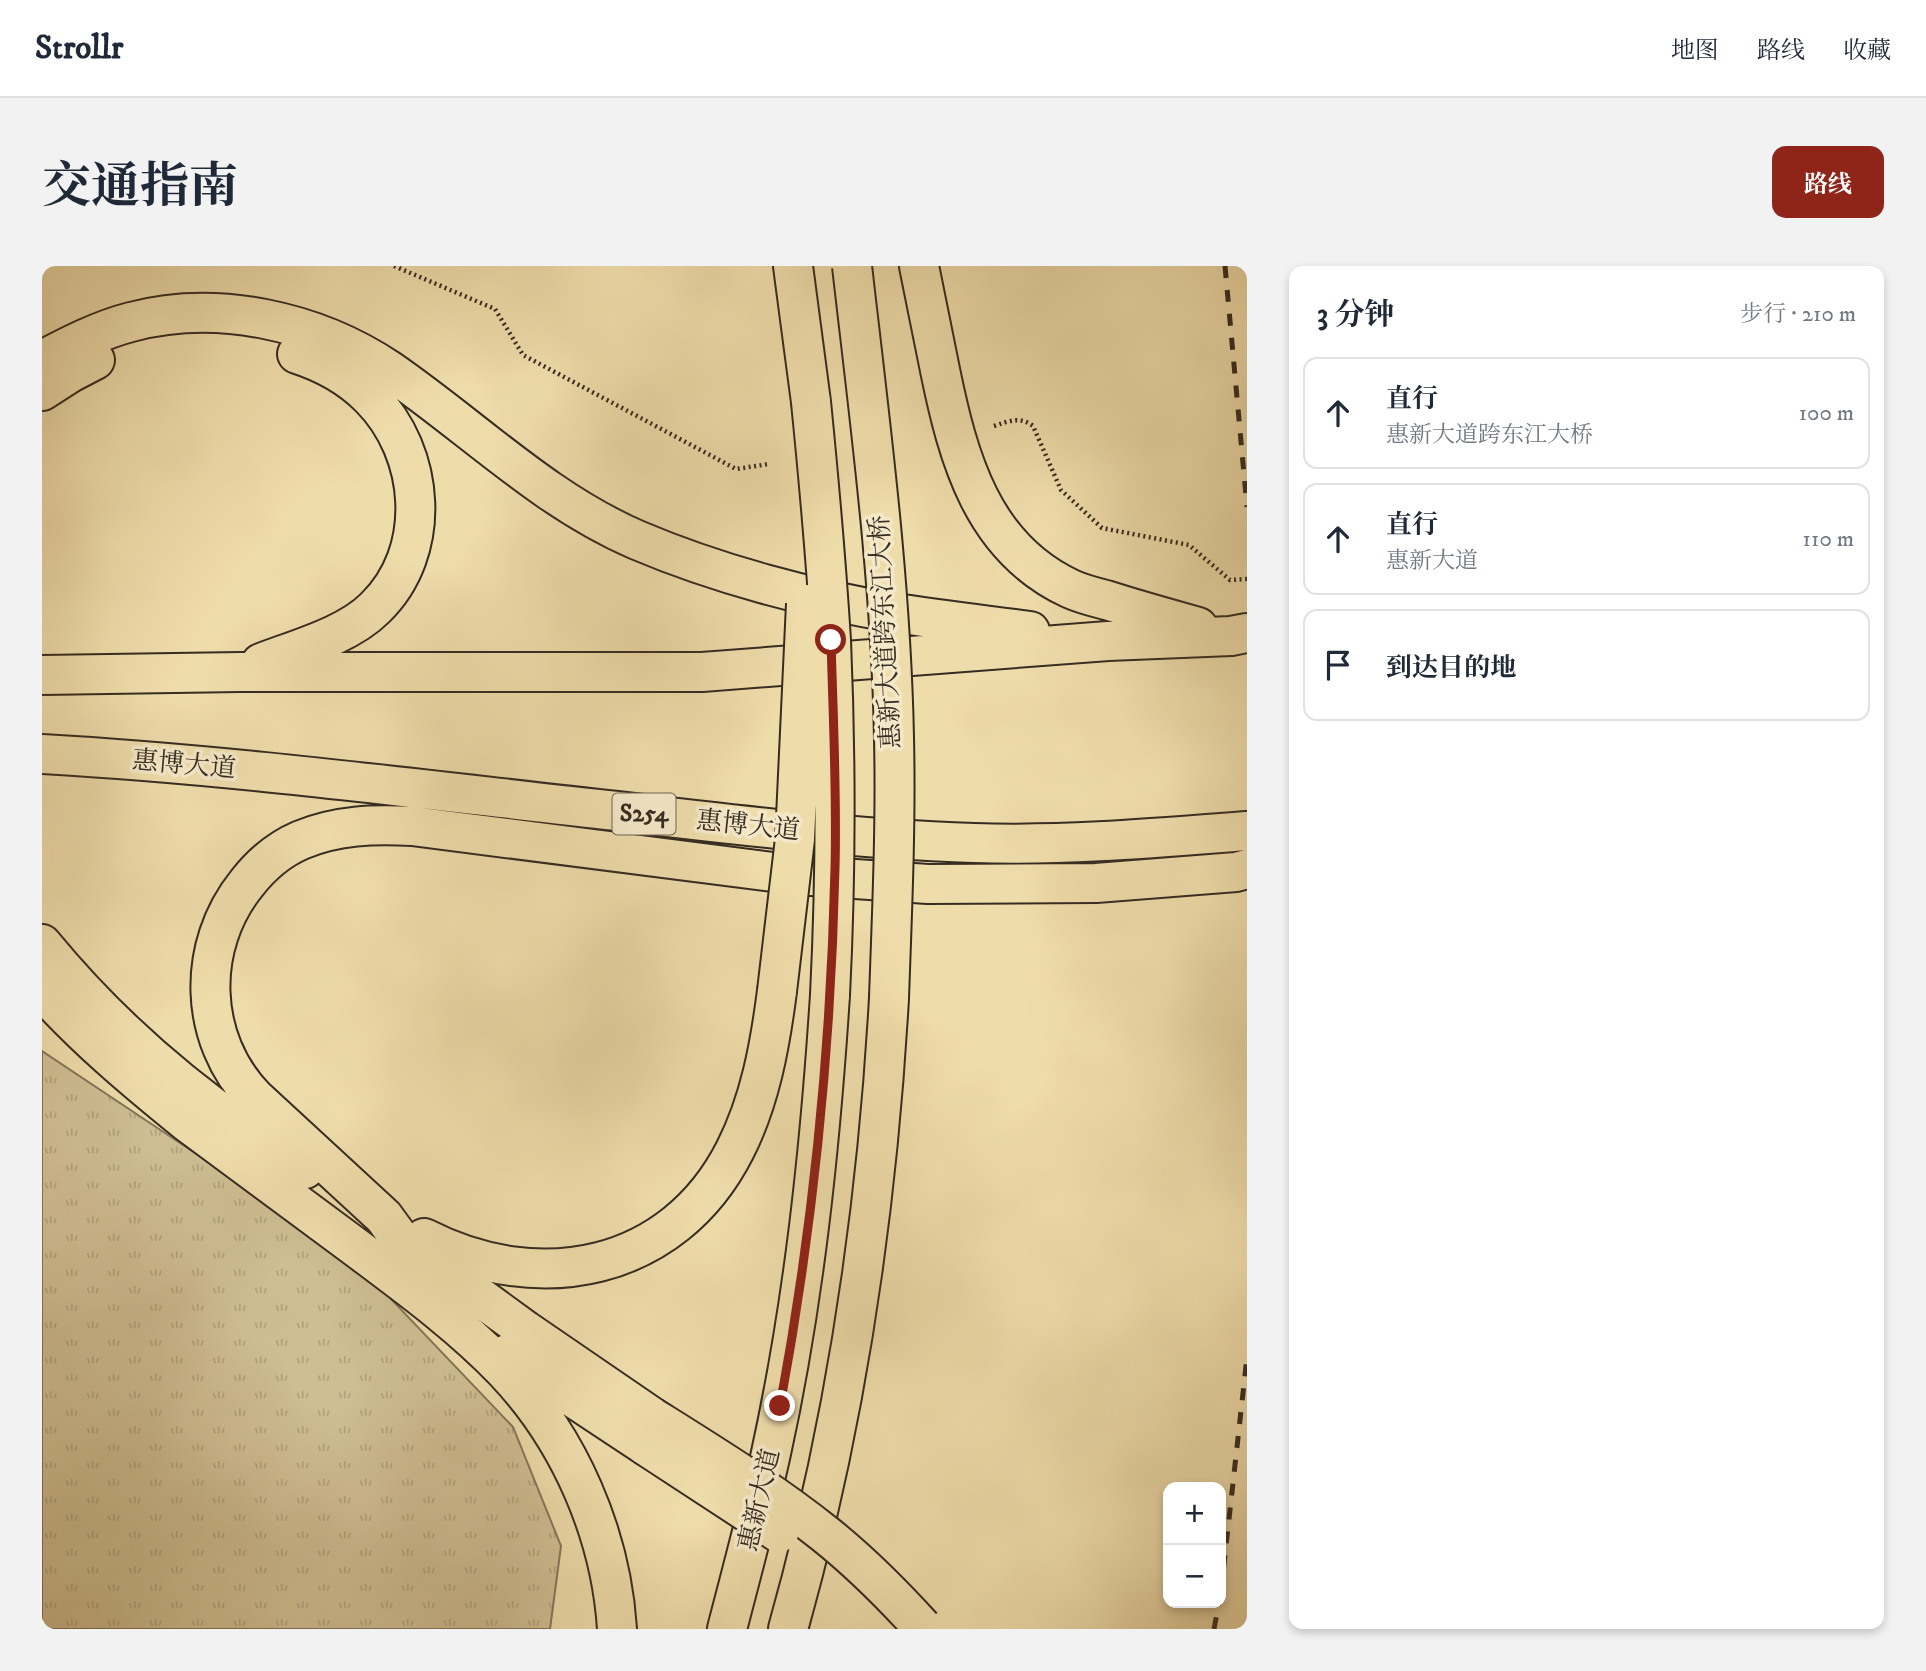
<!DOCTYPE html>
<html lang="zh">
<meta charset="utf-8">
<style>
:root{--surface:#fff;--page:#f2f2f3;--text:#1f2937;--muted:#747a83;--line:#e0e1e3;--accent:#8f2418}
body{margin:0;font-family:"IM FELL DW Pica","Noto Serif SC",serif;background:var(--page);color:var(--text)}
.controls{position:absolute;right:21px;bottom:21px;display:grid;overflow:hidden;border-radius:14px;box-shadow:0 4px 10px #0003}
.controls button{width:63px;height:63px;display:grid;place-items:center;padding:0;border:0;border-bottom:2px solid var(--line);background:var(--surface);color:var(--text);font:35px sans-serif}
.stop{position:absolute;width:21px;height:21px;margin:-16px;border:5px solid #8f2418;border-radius:50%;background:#fff}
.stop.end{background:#8f2418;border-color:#fff;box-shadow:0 2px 7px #0008}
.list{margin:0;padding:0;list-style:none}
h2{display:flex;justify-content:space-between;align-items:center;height:91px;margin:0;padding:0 28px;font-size:30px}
h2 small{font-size:23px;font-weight:400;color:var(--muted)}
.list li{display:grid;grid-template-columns:46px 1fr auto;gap:21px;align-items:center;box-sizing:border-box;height:112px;margin:0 14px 14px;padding:0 14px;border:2px solid var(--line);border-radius:14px}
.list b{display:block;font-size:26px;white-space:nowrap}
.list p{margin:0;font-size:23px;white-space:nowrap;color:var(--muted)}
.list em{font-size:23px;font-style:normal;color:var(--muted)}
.icon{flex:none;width:38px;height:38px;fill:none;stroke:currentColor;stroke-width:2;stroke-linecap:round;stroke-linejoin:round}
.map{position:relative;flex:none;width:1205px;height:1363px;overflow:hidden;border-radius:14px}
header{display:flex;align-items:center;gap:42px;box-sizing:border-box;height:98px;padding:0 35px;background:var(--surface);border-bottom:2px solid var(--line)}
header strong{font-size:33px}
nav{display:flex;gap:38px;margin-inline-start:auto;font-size:24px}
.intro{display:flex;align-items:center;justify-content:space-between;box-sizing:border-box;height:168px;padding:0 42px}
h1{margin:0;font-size:49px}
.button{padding:18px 32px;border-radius:14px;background:var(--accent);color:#fff;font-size:24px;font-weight:700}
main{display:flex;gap:42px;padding:0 42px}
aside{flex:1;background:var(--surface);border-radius:14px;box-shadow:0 4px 10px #0003}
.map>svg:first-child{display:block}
.grass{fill:url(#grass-tufts);stroke:#82755a;stroke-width:2}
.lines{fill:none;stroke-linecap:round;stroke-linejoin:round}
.major-casing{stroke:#362c21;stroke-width:42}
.path{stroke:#362c21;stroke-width:4.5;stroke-dasharray:2 3.5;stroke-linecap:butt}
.major{stroke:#eedcaa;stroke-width:38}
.rail{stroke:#362c21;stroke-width:5;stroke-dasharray:12 12;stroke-linecap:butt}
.major-bridge-casing{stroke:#362c21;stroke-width:42;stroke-linecap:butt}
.major-bridge{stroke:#eedcaa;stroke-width:38}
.route{stroke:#8f2418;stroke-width:9}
.labels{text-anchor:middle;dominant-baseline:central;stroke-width:7;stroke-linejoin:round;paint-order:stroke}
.shield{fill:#f4e8c8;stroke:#6f6453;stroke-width:2}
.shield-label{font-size:24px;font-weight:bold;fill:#362c21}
.street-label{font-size:26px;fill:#362c21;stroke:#f4e8c8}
</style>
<header>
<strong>Strollr</strong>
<nav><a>地图</a><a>路线</a><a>收藏</a></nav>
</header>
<div class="intro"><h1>交通指南</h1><a class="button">路线</a></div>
<main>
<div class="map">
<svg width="1205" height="1363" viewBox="0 0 1205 1363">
<defs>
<pattern id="grass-tufts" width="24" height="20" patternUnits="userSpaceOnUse" patternTransform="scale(1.75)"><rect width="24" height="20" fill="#cfbe93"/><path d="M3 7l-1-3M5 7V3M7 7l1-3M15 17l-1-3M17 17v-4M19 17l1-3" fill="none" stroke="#b2a37e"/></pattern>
</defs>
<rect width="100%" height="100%" fill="#eedcaa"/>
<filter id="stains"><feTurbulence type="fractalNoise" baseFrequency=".00286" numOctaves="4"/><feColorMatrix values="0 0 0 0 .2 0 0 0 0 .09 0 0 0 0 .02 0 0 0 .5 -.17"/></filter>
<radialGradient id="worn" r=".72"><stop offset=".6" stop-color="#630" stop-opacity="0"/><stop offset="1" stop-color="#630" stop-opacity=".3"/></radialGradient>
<path class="grass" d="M 0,785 L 309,991 L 471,1161 L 519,1280 L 508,1363 L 0,1363 Z"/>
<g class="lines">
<defs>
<path id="major" d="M 751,0 L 769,136
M 877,0 C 884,35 891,69 898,104 C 916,192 940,282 1029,323 C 1040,328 1052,331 1064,334 C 1095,344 1125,352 1156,361
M 0,94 C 29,79 58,64 89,56 C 175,33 274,55 347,104 C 430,161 502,234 595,274 C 675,308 769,333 854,347 C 899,354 943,359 988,365
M 0,125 L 28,107 L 53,94
M 219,397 C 255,383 305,370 333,342 C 391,286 384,187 328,131 C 307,110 283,97 255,88
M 0,409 L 198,406 L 660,406 L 1066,375 L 1189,370 L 1205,367
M 0,488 C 192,499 383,524 575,545 C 693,559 812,573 932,577 C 1023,580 1114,572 1205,565
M 0,678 C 74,768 164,843 263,903
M 0,724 C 44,773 94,815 146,857 C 201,898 256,939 312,980 C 364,1019 418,1058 463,1105 C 528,1174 569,1268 575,1363
M 382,972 C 497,1031 631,1006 693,884 C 718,835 728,780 735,725
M 465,1088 L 604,1180
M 610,1151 L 483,1064 L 358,973 L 342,951 L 213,832 C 156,773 154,680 205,617 C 219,599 238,583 259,574 C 295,559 332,558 370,560 L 755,609 L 886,618 L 1054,617 L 1194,606 L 1205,603
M 685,1363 C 700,1305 716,1246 729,1187 C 762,1037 778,883 788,729
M 746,1363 C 804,1157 835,946 847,732"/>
</defs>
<use href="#major" class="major-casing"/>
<path class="path" d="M 352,0 L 453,43 L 481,89 L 694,203 L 727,198
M 952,160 C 967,155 978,150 991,160 L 1019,224 L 1060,262 L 1147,279 L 1188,314 L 1205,313"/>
<use href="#major" class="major"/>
<path class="rail" d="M 1183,0 L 1205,241
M 1179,1325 L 1205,1091
M 1172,1363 L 1177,1337"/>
<defs>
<path id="major-bridge" d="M 810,0 C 828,157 849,314 852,472 C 854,559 850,646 847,732
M 769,136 C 777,216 784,295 789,374 C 794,492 794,610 788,729
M 735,725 L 753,573 L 764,338
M 610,1151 C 669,1188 729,1225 783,1268 C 818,1296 850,1328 880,1361
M 604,1180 L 737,1267"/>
</defs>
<use href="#major-bridge" class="major-bridge-casing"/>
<use href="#major-bridge" class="major-bridge"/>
</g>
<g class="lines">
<path class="route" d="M 738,1140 C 771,962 789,783 793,602 C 795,526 791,450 789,374"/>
</g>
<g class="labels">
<rect class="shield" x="570.5" y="527.5" width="63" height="41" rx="5"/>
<g class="shield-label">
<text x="602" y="548">S254</text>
</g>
<g class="street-label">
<text transform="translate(844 366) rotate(-93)">惠新大道跨东江大桥</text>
<text transform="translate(142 499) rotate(5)">惠博大道</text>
<text transform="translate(706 560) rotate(6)">惠博大道</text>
<text transform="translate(718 1234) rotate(-77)">惠新大道</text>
</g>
</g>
<rect width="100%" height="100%" filter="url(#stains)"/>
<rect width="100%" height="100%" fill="url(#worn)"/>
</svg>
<div class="controls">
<button>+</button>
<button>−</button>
</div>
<div class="stop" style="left:789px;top:374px"></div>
<div class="stop end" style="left:738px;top:1140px"></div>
</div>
<aside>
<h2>3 分钟<small>步行 · 210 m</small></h2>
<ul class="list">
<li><svg class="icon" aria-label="ahead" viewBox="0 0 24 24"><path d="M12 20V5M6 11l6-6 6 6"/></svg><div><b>直行</b><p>惠新大道跨东江大桥</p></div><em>100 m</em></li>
<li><svg class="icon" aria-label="ahead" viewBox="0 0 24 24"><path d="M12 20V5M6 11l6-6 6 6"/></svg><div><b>直行</b><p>惠新大道</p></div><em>110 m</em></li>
<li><svg class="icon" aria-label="arrive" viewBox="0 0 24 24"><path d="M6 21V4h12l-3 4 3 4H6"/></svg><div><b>到达目的地</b></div></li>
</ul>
</aside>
</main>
